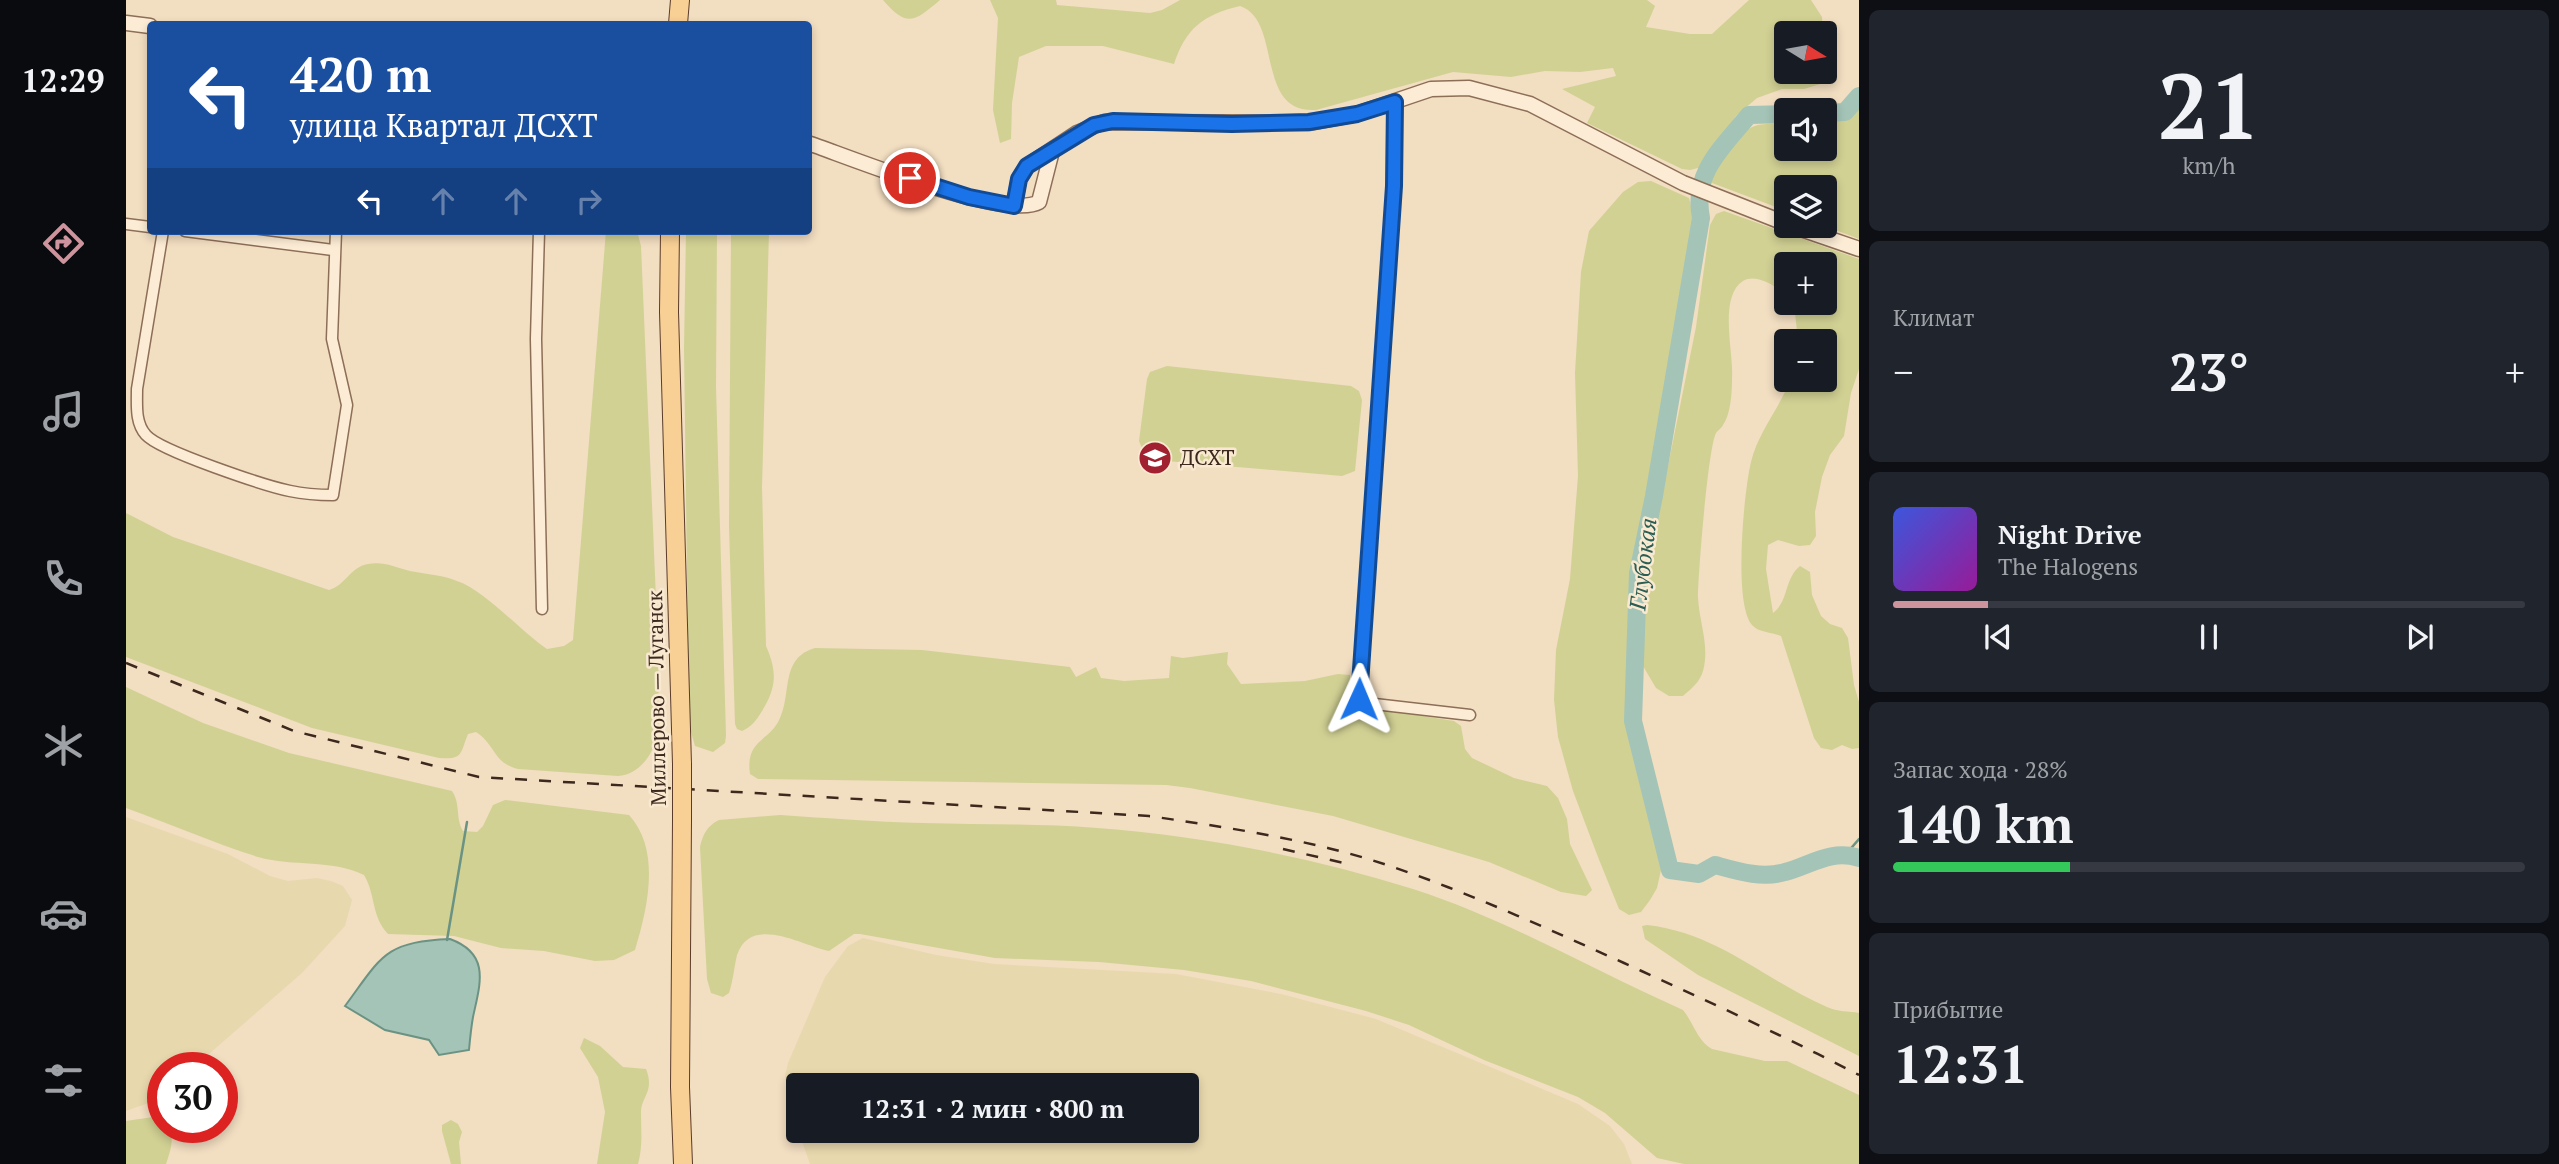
<!DOCTYPE html>
<html lang="ru">
<head>
<meta charset="utf-8">
<style>
	:root { --surface:#171b24; --page:#20242c; --text:#f1f3f6; --muted:#9ea1a6; --line:#363941; --accent:#cd949d }
	body { margin:0; font-family:"PT Serif",serif; background:var(--page); color:var(--text); height:100vh; display:flex; flex-direction:column; font-size:26px; white-space:nowrap }
	* { box-sizing:border-box; margin:0 }
	p { font-size:23px; color:var(--muted) }
	.icon { flex:none; width:38px; height:38px; fill:none; stroke:currentColor; stroke-width:2; stroke-linecap:round; stroke-linejoin:round }
	.map { position:relative; flex:1; overflow:hidden }
	.panel { display:flex; flex-direction:column; gap:10px; padding:10px; background:#0d0f14; width:700px }
	.panel>* { flex:none }
	.guide { position:absolute; left:21px; top:21px; width:665px; height:214px; border-radius:7px; box-shadow:0 4px 10px #0003; background:#1a4fa0; color:#fff; overflow:hidden }
	.needle { width:46px; rotate:101deg }
	.tools { position:absolute; left:1648px; top:21px; display:grid; gap:14px }
	.tools a { display:grid; place-items:center; width:63px; height:63px; border-radius:7px; background:var(--surface); box-shadow:0 4px 10px #0003; font-size:35px }
	.speed { position:absolute; left:21px; top:1052px; display:flex; gap:14px; font-size:35px; font-weight:700; text-align:center }
	.speed>* { display:grid; place-content:center; width:91px; height:91px; border-radius:50%; background:var(--surface); box-shadow:0 4px 10px #0003; line-height:1 }
	.speed .limit { border:10px solid #d22; background:#fff; color:#111 }
	.pin { position:absolute; display:grid; place-items:center; width:60px; height:60px; color:#fff; margin:-30px; border:4px solid #fff; border-radius:50%; box-shadow:0 2px 7px #0007 }
	.me { position:absolute; width:77px; margin:-38px; rotate:1deg; stroke-linejoin:round; filter:drop-shadow(0 0 5px #0008) }
	.turn { display:flex; align-items:center; gap:24px; height:147px; padding:0 28px; font-size:32px }
	.turn .icon { width:91px; height:91px; stroke-width:2.5 }
	.turn b { display:block; font-size:49px; line-height:60px }
	.lanes { display:flex; align-items:center; height:66px; padding:0 28px; background:#0003; justify-content:center; gap:35px; direction:ltr }
	.lanes .off { opacity:.35 }
	.big { font-size:52px; font-weight:700; line-height:1.1 }
	.panel .tile { flex:1; display:flex; flex-direction:column; justify-content:center; gap:10px; min-width:0; padding:0 24px; border-radius:10px; background:var(--page) }
	.panel .dial { align-items:center; gap:0 }
	.dial b { font-size:91px; line-height:1 }
	.song { display:flex; align-items:center; gap:21px }
	.cover { width:84px; height:84px; border-radius:10px; background:linear-gradient(135deg,hsl(230 70% 55%),hsl(300 70% 35%)) }
	.played { height:7px; border-radius:4px; background:linear-gradient(90deg,var(--accent) 15%,var(--line) 15%) }
	.keys { display:flex; justify-content:space-around; direction:ltr }
	.heat { display:flex; justify-content:space-between; align-items:center; font-size:38px; direction:ltr }
	.charge { height:10px; border-radius:5px; background:linear-gradient(90deg,#34c759 28%,var(--line) 0) }
	.trip { position:absolute; left:660px; top:1073px; width:413px; height:70px; border-radius:7px; background:var(--surface); box-shadow:0 4px 10px #0003; font-weight:700; line-height:70px; text-align:center }
	main { display:flex; flex:1; min-height:0 }
	.tabs { display:flex; flex-direction:column; width:126px; justify-content:space-around; align-items:center; background:#090b0e; color:var(--muted) }
	.tabs .icon { width:49px; height:49px }
	.tabs .current { color:var(--accent) }
	.tabs b { font-size:32px; color:var(--text) }
	.map>svg:first-child { display:block }
	.farmland { fill:#e8d8ae }
	.green { fill:#d1d194 }
	.water { fill:#a4c4b7; stroke:#6a9384; stroke-width:2 }
	.lines { fill:none; stroke-linecap:round; stroke-linejoin:round }
	.stream { stroke:#6a9384; stroke-width:2.5 }
	.river { stroke:#a4c4b7; stroke-width:18 }
	.minor-casing { stroke:#8d6e57; stroke-width:13 }
	.tertiary-casing { stroke:#8d6e57; stroke-width:17 }
	.primary-casing { stroke:#5b3c2b; stroke-width:20 }
	.minor { stroke:#fcecd5; stroke-width:10 }
	.tertiary { stroke:#fcecd5; stroke-width:14 }
	.primary { stroke:#f8cf95; stroke-width:18 }
	.rail { stroke:#3c281c; stroke-width:2.5; stroke-dasharray:12 12; stroke-linecap:butt }
	.primary-bridge-casing { stroke:#5b3c2b; stroke-width:20; stroke-linecap:butt }
	.primary-bridge { stroke:#f8cf95; stroke-width:18 }
	.route-casing { stroke:#114b97; stroke-width:18 }
	.route { stroke:#1a73e8; stroke-width:12 }
	.labels { text-anchor:middle; stroke-width:5; stroke-linejoin:round; paint-order:stroke }
	.poi-label { font-size:21px; fill:#3c281c; stroke:#f9e9d1; text-anchor:start }
	.street-label { font-size:21px; fill:#3c281c; stroke:#f9e9d1 }
	.water-label { font-size:23px; font-style:italic; fill:#2a5d54; stroke:#f9e9d1 }
</style>
</head>
<body>
<main>
<nav class="tabs">
<b>12:29</b>
<svg class="icon current" aria-label="directions" viewBox="0 0 24 24"><path d="M12 3l9 9-9 9-9-9zM9 14v-3h6M13 9l2 2-2 2"/></svg>
<svg class="icon" aria-label="music" viewBox="0 0 24 24"><path d="M9 18V5l10-2v13"/><circle cx="6" cy="18" r="3"/><circle cx="16" cy="16" r="3"/></svg>
<svg class="icon" aria-label="phone" viewBox="0 0 24 24"><path d="M5 4h4l2 5-3 2q2 4 5 5l2-3 5 2v4C11 20 4 13 5 4z"/></svg>
<svg class="icon" aria-label="climate" viewBox="0 0 24 24"><path d="M12 3v18M4 7l16 10M4 17L20 7"/></svg>
<svg class="icon" aria-label="car" viewBox="0 0 24 24"><path d="M5 17H2v-5l4-1 3-4h7l3 4 3 1v5h-3M9 17h6M6 11h13"/><circle cx="7" cy="17" r="2"/><circle cx="17" cy="17" r="2"/></svg>
<svg class="icon" aria-label="filters" viewBox="0 0 24 24"><path d="M4 7h16M4 17h16"/><circle cx="9" cy="7" r="2"/><circle cx="15" cy="17" r="2"/></svg>
</nav>
<div class="map">
<svg width="1733" height="1164" viewBox="0 0 1733 1164">
	<rect width="100%" height="100%" fill="#f2dec1"/>
	<!-- farmland -->
	<g class="farmland">
		<polygon points="0,817 102,854 144,876 162,881 191,878 205,881 217,886 226,900 219,926 176,973 68,1067 37,1068 36,1098 0,1111"/>
		<polygon points="737,938 810,955 868,964 1050,974 1155,994 1250,1019 1452,1104 1484,1126 1498,1144 1506,1164 684,1164 672,1130 1060,1130 1060,1085 672,1085 672,1130 662,1097 659,1076 662,1063 699,977 722,946"/>
	</g>
	<!-- green -->
	<g class="green">
		<path d="M757 0H814C788 22 781 28 757 0Z"/>
		<path d="M864 0H930L931 5 1024 13 1036 10 1054 0H1521L1529 6 1520 27 1564 34H1586L1623 0H1685L1696 17 1697 33H1661V72H1699V43L1710 61 1701 82 1678 89H1656L1631 98 1610 116 1576 167 1564 170 1556 169 1461 123 1469 107 1436 89 1490 76 1487 68 1454 72 1419 71 1385 77 1327 72 1190 110C1128 114 1157 20 1114 6 1077 15 1060 28 1048 64L977 46H920L893 57 886 103 885 139 874 143 867 110 872 18Z"/>
		<path d="M1733 104V239L1699 226V187H1661V211L1586 183 1584 179C1591 159 1611 130 1632 125 1641 123 1652 124 1661 123V149H1699V118L1722 114Z"/>
		<polygon points="1525,181 1563,198 1566,210 1567,232 1528,463 1508,563 1500,692 1500,726 1537,861 1531,888 1524,900 1515,912 1503,915 1493,909 1472,857 1447,791 1432,737 1428,700 1430,650 1444,579 1452,476 1449,373 1455,272 1463,231 1497,192 1512,182"/>
		<path d="M1598 211 1733 259V369L1725 393 1718 436 1704 455 1696 477 1689 512 1690 536 1684 545 1673 546 1652 540 1642 545 1640 569 1647 613C1663 601 1658 579 1674 566L1684 572 1686 595 1695 616 1704 624 1716 628 1722 638 1728 685 1733 702V748L1726 749 1716 745 1706 750 1695 748 1688 738 1655 636C1646 632 1633 633 1626 625 1607 603 1618 491 1625 462 1632 432 1654 408 1664 380H1699V341H1672L1668 303H1699V264H1661V294C1649 287 1631 273 1617 281 1592 297 1608 353 1606 378 1606 391 1605 414 1597 425 1596 428 1592 430 1590 433 1582 448 1572 575 1572 597 1573 622 1584 646 1577 671 1574 682 1565 689 1557 696H1543L1530 688 1517 666 1518 593 1520 575 1570 327 1584 225 1590 214Z"/>
		<path d="M480 231H511L515 246 532 646 533 725C532 747 516 775 492 776L392 769C367 763 370 745 350 732L342 734C334 754 337 760 313 758L186 728 0 657V513L47 537 203 590C219 586 224 567 242 564 257 561 269 567 284 571 299 574 317 575 331 581 360 591 394 631 421 649L438 646 447 640Z"/>
		<polygon points="560,231 591,231 590,387 600,736 599,743 587,752 569,746 563,725 558,349"/>
		<path d="M605 231H643L636 487 640 646C651 671 651 687 636 711 631 719 626 727 616 731L611 729 609 724 603 526Z"/>
		<polygon points="1041,366 1225,386 1233,391 1236,400 1229,471 1216,476 1029,460 1020,457 1013,441 1021,379 1024,372"/>
		<path d="M689 648 796 650 944 667 950 677 970 667 975 678 998 681 1043 678 1045 656 1057 658 1102 652 1101 664 1115 684 1179 681 1212 674 1224 675 1226 702 1235 706 1328 721 1335 726 1339 749 1346 758 1388 778 1421 786 1432 798 1441 819 1444 844 1466 890 1460 896 1435 892 1363 862 1207 816 1064 788 1040 785 632 779 624 774C619 739 644 742 654 718 666 693 654 658 689 648Z"/>
		<path d="M0 687 77 723 163 753 326 791C335 804 329 818 337 831L351 832 357 826 367 805 379 800 503 815C535 850 522 907 509 950L488 960 469 961 418 951 375 948 328 936 262 934C245 916 250 895 238 875 205 859 168 867 132 857 88 843 44 824 0 808Z"/>
		<path d="M654 815C701 818 749 822 796 823 854 825 913 823 971 828 1078 836 1184 857 1287 889 1380 919 1467 970 1557 1010 1567 1022 1572 1042 1586 1049L1639 1061H1661L1733 1095V1164H1558L1531 1158 1479 1113 1452 1097 1358 1060 1283 1025 1240 1011 1125 981 1058 970 973 962 869 958 734 934H728L703 951C675 945 625 914 611 955 608 968 607 981 603 993L597 997 585 993 581 979 574 847C577 834 581 826 593 820Z"/>
		<path d="M1521 925C1593 933 1638 980 1701 1007 1711 1012 1723 1011 1733 1013V1056L1572 975 1519 939 1516 926Z"/>
		<path d="M458 1038 474 1046 497 1067 520 1069C529 1092 515 1096 515 1113 515 1131 517 1146 512 1164H471L479 1112 472 1077 454 1048Z"/>
		<path d="M27 1117 37 1121V1127H43C49 1139 44 1152 40 1164H0V1121Z"/>
		<polygon points="325,1120 332,1124 336,1132 333,1142 335,1164 325,1164 316,1131 316,1125"/>
	</g>
	<!-- water -->
	<path class="water" d="M324 939C365 954 354 984 347 1017 345 1028 344 1039 343 1050L313 1055 303 1040 259 1030 219 1006C256 956 258 942 324 939Z"/>
	<g class="lines">
		<!-- stream -->
		<g class="stream">
			<polyline points="1720,854 1733,839"/>
			<polyline points="321,940 341,822"/>
		</g>
		<!-- river -->
		<g class="river">
			<polyline points="1699,113 1719,112 1733,96"/>
			<path d="M1661 114 1623 115C1596 148 1566 173 1575 218L1528 496 1512 573 1507 721 1544 870 1573 874 1589 865C1611 871 1636 879 1659 872 1685 865 1705 849 1733 858"/>
		</g>
		<defs>
			<g id="minor">
				<path d="M1269 102C1266 298 1247 495 1232 691L1233 699 1240 703 1344 715"/>
				<polyline points="0,224 24,227"/>
				<path d="M37 231 11 389C11 405 9 423 20 435 34 451 140 486 164 491 178 494 192 495 207 495L221 405 206 339 210 231"/>
				<polyline points="59,231 207,250"/>
				<polyline points="413,231 410,339 416,609"/>
			</g>
			<g id="tertiary">
				<polyline points="0,23 24,26"/>
				<path d="M682 143C723 157 880 221 913 202L926 151"/>
				<polyline points="888,206 893,179 901,166 951,133 978,122 1183,123 1231,114 1305,89 1343,88 1404,104 1557,183 1661,224"/>
				<polyline points="1666,226 1733,249"/>
			</g>
			<g id="primary">
				<polyline points="552,24 554,0"/>
				<polyline points="544,231 543,312 556,764"/>
				<polyline points="556,821 554,1087 557,1164"/>
			</g>
		</defs>
		<!-- minor casing -->
		<use href="#minor" class="minor-casing"/>
		<!-- tertiary casing -->
		<use href="#tertiary" class="tertiary-casing"/>
		<!-- primary casing -->
		<use href="#primary" class="primary-casing"/>
		<!-- minor -->
		<use href="#minor" class="minor"/>
		<!-- tertiary -->
		<use href="#tertiary" class="tertiary"/>
		<!-- primary -->
		<use href="#primary" class="primary"/>
		<!-- rail -->
		<g class="rail">
			<path d="M0 663 168 731 353 777 1023 816C1105 828 1188 840 1267 867 1346 894 1422 929 1498 963 1577 999 1656 1035 1733 1075"/>
			<polyline points="1157,849 1218,863"/>
		</g>
		<defs>
			<polyline id="primary-bridge" points="556,764 556,821"/>
		</defs>
		<!-- primary-bridge casing -->
		<use href="#primary-bridge" class="primary-bridge-casing"/>
		<!-- primary-bridge -->
		<use href="#primary-bridge" class="primary-bridge"/>
	</g>
	<g class="lines">
		<defs>
			<polyline id="route" points="784,178 843,197 888,206 893,179 901,166 968,125 987,121 1106,124 1183,122 1231,114 1269,102 1268,186 1233,699"/>
		</defs>
		<!-- route casing -->
		<use href="#route" class="route-casing"/>
		<!-- route -->
		<use href="#route" class="route"/>
	</g>
	<!-- icons -->
	<defs>
		<symbol id="university-disc" viewBox="-11 -11 22 22"><circle r="9.5" fill="#a22130" stroke="#f9e9d1"/><path d="M0-5L7-2L0 1L-7-2ZM-4 1L0 2.5L4 1V4Q0 6-4 4Z" fill="#fff"/></symbol>
	</defs>
	<g fill-rule="evenodd">
		<use href="#university-disc" x="1010" y="439" width="38" height="38"/>
	</g>
	<g class="labels">
		<!-- poi labels -->
		<g class="poi-label">
			<text x="1054" y="465">ДСХТ</text>
		</g>
		<!-- street labels -->
		<g class="street-label">
			<text transform="translate(531 698) rotate(-91)" y="7">Миллерово — Луганск</text>
		</g>
		<!-- water labels -->
		<g class="water-label">
			<text transform="translate(1517 564) rotate(-83)" y="8">Глубокая</text>
		</g>
	</g>
</svg>
<div class="tools">
<a><svg class="needle" viewBox="-14 -14 28 28"><path d="M0-13l5 13h-10z" fill="#e53935"/><path d="M0 13l5-13h-10z" fill="#9ea1a6"/></svg></a>
<a><svg class="icon" aria-label="sound" viewBox="0 0 24 24"><path d="M4 9h4l5-4v14l-5-4H4zM17 9q2 3 0 6"/></svg></a>
<a><svg class="icon" aria-label="layers" viewBox="0 0 24 24"><path d="M12 4l9 5-9 5-9-5zM3 14l9 5 9-5"/></svg></a>
<a>+</a>
<a>−</a>
</div>
<div class="speed"><div class="limit">30</div></div>
<div class="pin" style="left:784px;top:178px;background:#d93025"><svg class="icon" aria-label="arrive" viewBox="0 0 24 24"><path d="M6 21V4h12l-3 4 3 4H6"/></svg></div>
<svg class="me" style="left:1233px;top:699px" viewBox="-20 -20 40 40"><path d="M0-17L14 15 0 8-14 15z" fill="#1a73e8" stroke="#fff" stroke-width="4"/></svg>
<div class="trip">12:31 · 2 мин · 800 m</div>
<div class="guide">
<div class="turn"><svg class="icon" aria-label="left" viewBox="0 0 24 24"><path d="M17 20v-9H6M10 6l-5 5 5 5"/></svg><div><b>420 m</b>улица Квартал ДСХТ</div></div>
<div class="lanes"><svg class="icon" aria-label="left" viewBox="0 0 24 24"><path d="M17 20v-9H6M10 6l-5 5 5 5"/></svg><svg class="icon off" aria-label="ahead" viewBox="0 0 24 24"><path d="M12 20V5M6 11l6-6 6 6"/></svg><svg class="icon off" aria-label="ahead" viewBox="0 0 24 24"><path d="M12 20V5M6 11l6-6 6 6"/></svg><svg class="icon off" aria-label="right" viewBox="0 0 24 24"><path d="M7 20v-9h11M14 6l5 5-5 5"/></svg></div>
</div>
</div>
<section class="panel">
<div class="tile dial"><b>21</b><p>km/h</p></div>
<div class="tile"><p>Климат</p>
<div class="heat"><a>−</a><b class="big">23°</b><a>+</a></div>
</div>
<div class="tile">
<div class="song"><i class="cover"></i><div><b>Night Drive</b><p>The Halogens</p></div></div>
<div class="played"></div>
<div class="keys"><svg class="icon" aria-label="previous" viewBox="0 0 24 24"><path d="M18 5L8 12l10 7zM5 5v14"/></svg><svg class="icon" aria-label="pause" viewBox="0 0 24 24"><path d="M8 5v14M16 5v14"/></svg><svg class="icon" aria-label="next" viewBox="0 0 24 24"><path d="M6 5l10 7-10 7zM19 5v14"/></svg></div>
</div>
<div class="tile"><p>Запас хода · 28%</p><b class="big">140 km</b><div class="charge"></div></div>
<div class="tile"><p>Прибытие</p><b class="big">12:31</b></div>
</section>
</main>
</body>
</html>
